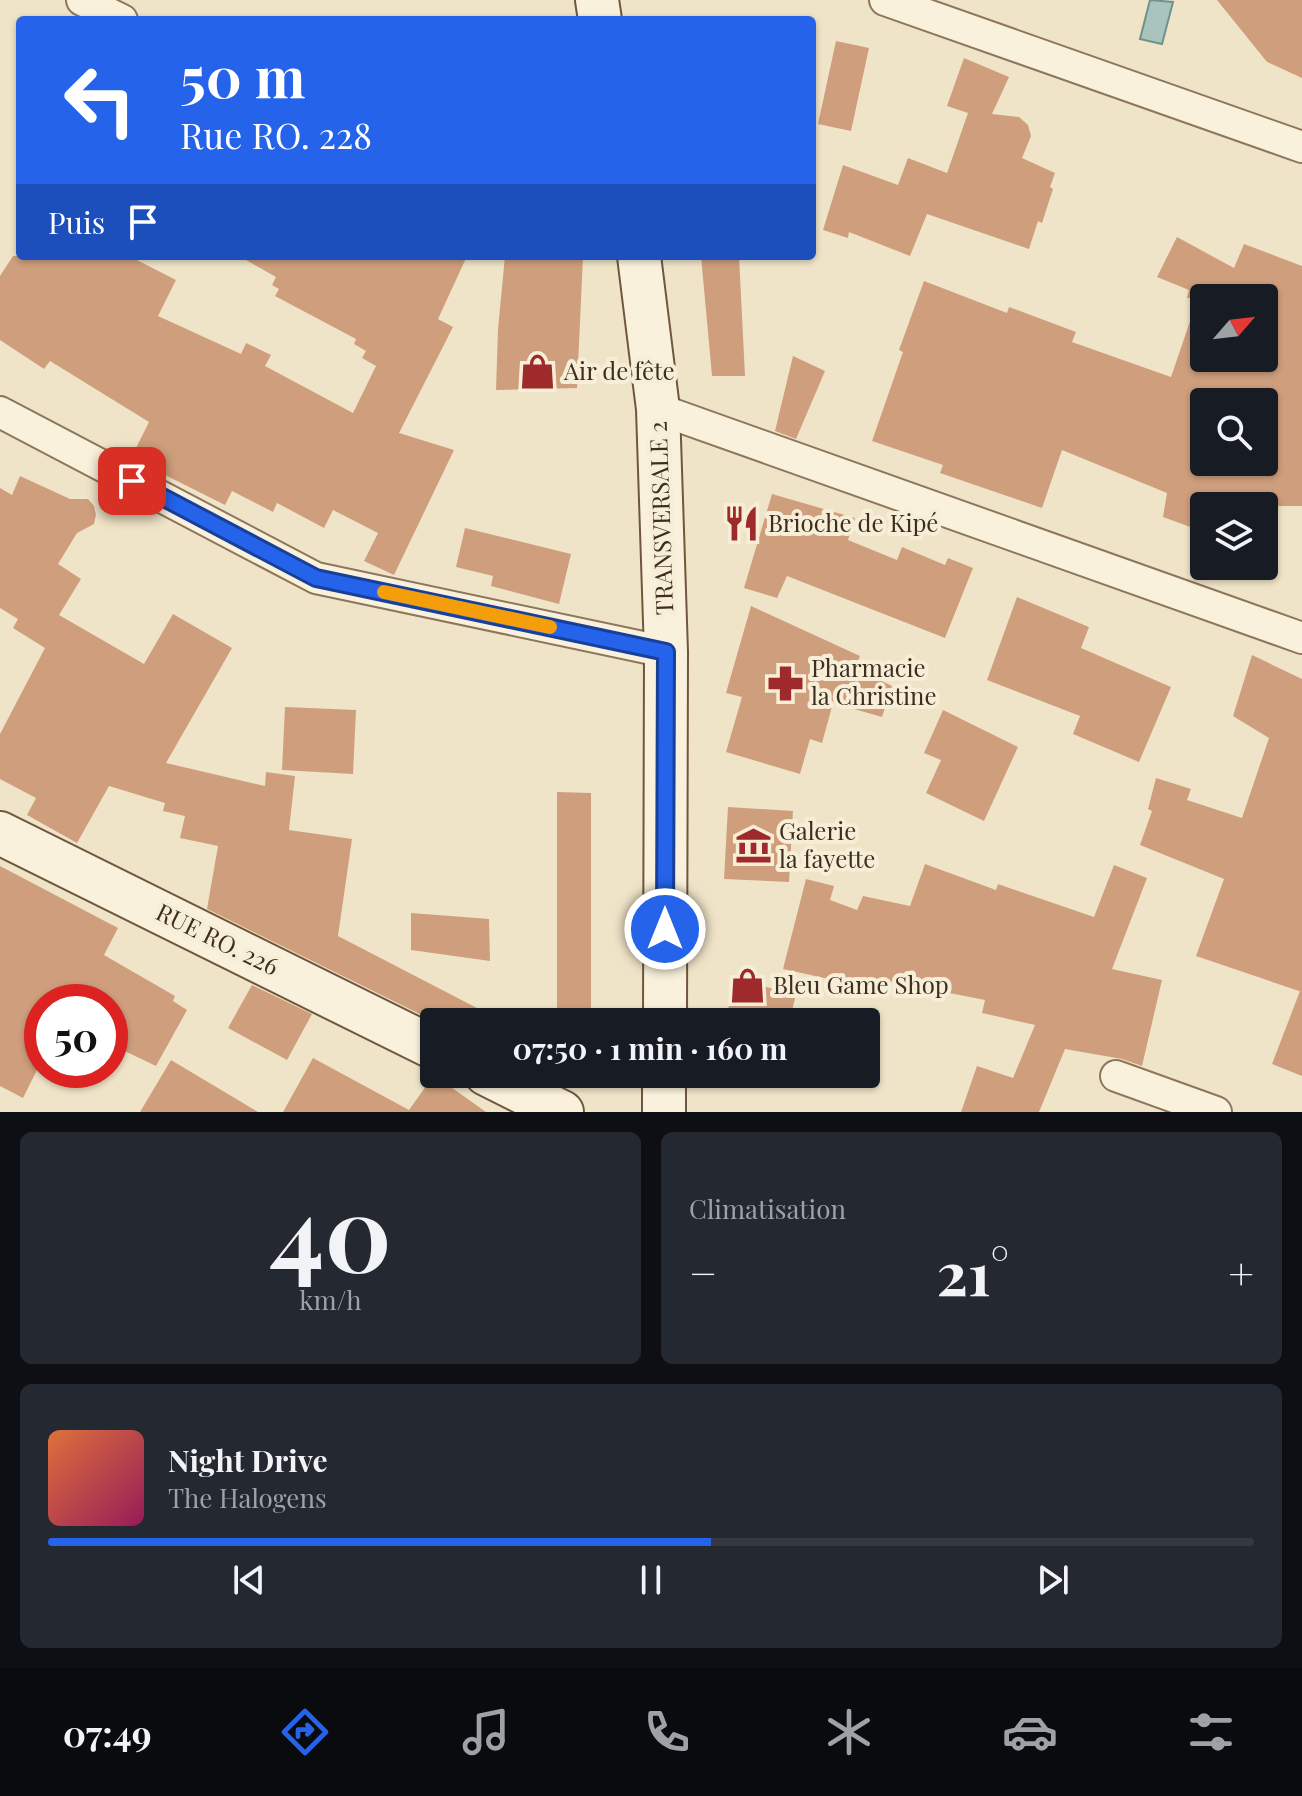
<!DOCTYPE html>
<html lang="fr">
<head>
<meta charset="utf-8">
<style>
	:root { --surface:#171b24; --page:#242831; --text:#f1f3f6; --muted:#9ea1a6; --line:#363941; --accent:#2563eb }
	body { margin:0; font-family:"Playfair Display",serif; background:var(--page); color:var(--text); height:100vh; display:flex; flex-direction:column; font-size:30px; white-space:nowrap }
	* { box-sizing:border-box; margin:0 }
	p { font-size:26px; color:var(--muted) }
	.icon { flex:none; width:44px; height:44px; fill:none; stroke:currentColor; stroke-width:2; stroke-linecap:round; stroke-linejoin:round }
	.map { position:relative; height:1112px; overflow:hidden }
	.details { display:flex; flex-direction:column; gap:20px; padding:20px; background:#0d0f14; flex:1 }
	.details>* { flex:none }
	.top-card { position:absolute; left:16px; top:16px; width:800px; height:244px; border-radius:8px; box-shadow:0 2px 6px #0004; background:#2563eb; color:#fff; overflow:hidden }
	.needle { width:52px; rotate:62deg }
	.buttons { position:absolute; left:1190px; top:284px; display:grid; gap:16px }
	.buttons a { display:grid; place-items:center; width:88px; height:88px; border-radius:8px; background:var(--surface); box-shadow:0 2px 6px #0004; font-size:40px }
	.speed { position:absolute; left:24px; top:984px; display:flex; gap:16px; font-size:40px; font-weight:700; text-align:center }
	.speed>* { display:grid; place-content:center; width:104px; height:104px; border-radius:50%; background:var(--surface); box-shadow:0 2px 6px #0004; line-height:1 }
	.speed .limit { border:12px solid #d22; background:#fff; color:#111 }
	.pin { position:absolute; display:grid; place-items:center; width:68px; height:68px; color:#fff; margin:-34px; border-radius:16px; box-shadow:0 4px 12px #0006 }
	.me { position:absolute; width:88px; margin:-44px; rotate:0deg; stroke-linejoin:round; filter:drop-shadow(0 0 6px #0008) }
	.turn { display:flex; align-items:center; gap:28px; height:168px; padding:0 32px; font-size:36px }
	.turn .icon { width:104px; height:104px; stroke-width:2.5 }
	.turn b { display:block; font-size:56px; line-height:68px }
	.then { display:flex; align-items:center; height:76px; padding:0 32px; background:#0003; gap:16px; font-size:30px }
	.big { font-size:60px; font-weight:700; line-height:1.1 }
	.details .card { flex:1; display:flex; flex-direction:column; justify-content:center; gap:12px; min-width:0; padding:0 28px; border-radius:12px; background:var(--page) }
	.details .dial { align-items:center; gap:0 }
	.dial b { font-size:104px; line-height:1 }
	.song { display:flex; align-items:center; gap:24px }
	.cover { width:96px; height:96px; border-radius:12px; background:linear-gradient(135deg,hsl(20 70% 55%),hsl(330 70% 35%)) }
	.played { height:8px; border-radius:4px; background:linear-gradient(90deg,var(--accent) 55%,var(--line) 55%) }
	.keys { display:flex; justify-content:space-around; direction:ltr }
	.heat { display:flex; justify-content:space-between; align-items:center; font-size:44px; direction:ltr }
	.details .tiles { flex:1; display:grid; gap:20px; grid-template-columns:1fr 1fr }
	.card:last-child { grid-column:span 2 }
	.trip { position:absolute; left:420px; top:1008px; width:460px; height:80px; border-radius:8px; background:var(--surface); box-shadow:0 2px 6px #0004; font-weight:700; line-height:80px; text-align:center }
	.dock { display:flex; height:128px; justify-content:space-around; align-items:center; background:#090b0e; color:var(--muted) }
	.dock .icon { width:56px; height:56px }
	.dock .on { color:var(--accent) }
	.dock b { font-size:36px; color:var(--text) }
	.map>svg:first-child { display:block }
	.water { fill:#a9c4bc; stroke:#6f938a; stroke-width:2 }
	.building { fill:#cf9f7d; fill-rule:evenodd }
	.lines { fill:none; stroke-linecap:round; stroke-linejoin:round }
	.street-casing { stroke:#8d765c; stroke-width:34 }
	.secondary-casing { stroke:#6f573f; stroke-width:46 }
	.street { stroke:#faf1dc; stroke-width:30 }
	.secondary { stroke:#faf1dc; stroke-width:42 }
	.route-casing { stroke:#184099; stroke-width:20 }
	.route { stroke:#2563eb; stroke-width:14 }
	.slow { stroke:#f59e0b; stroke-width:14 }
	.labels { text-anchor:middle; stroke-width:8; stroke-linejoin:round; paint-order:stroke }
	.poi-label { font-size:24px; fill:#3d2e20; stroke:#f7eed8; text-anchor:start }
	.street-label { font-size:24px; fill:#3d2e20; stroke:#f7eed8 }
</style>
</head>
<body>
<div class="map">
<svg width="1302" height="1112" viewBox="0 0 1302 1112">
	<rect width="100%" height="100%" fill="#f0e4c8"/>
	<!-- water -->
	<polygon class="water" points="1150,0 1173,2 1162,44 1140,39"/>
	<!-- building -->
	<g class="building">
		<polygon points="1217,0 1302,0 1302,78 1267,62"/>
		<polygon points="836,41 869,48 851,131 818,124"/>
		<polygon points="964,58 1009,77 992,114 1019,117 1028,125 1031,136 1022,158 1055,173 1050,187 1053,189 1042,223 1038,221 1029,249 927,214 910,256 849,232 848,238 823,230 843,165 898,185 908,158 947,173 968,113 947,106"/>
		<path d="M1177 237 1234 268 1244 244 1302 266V506H1204V532L1163 517 1167 493 1062 450 1042 508 940 473 943 465 872 441 903 352 899 350 924 281 1007 313 1009 307 1076 332 1072 342 1171 377 1198 298H1187L1189 290 1157 277ZM1204 298H1264V358H1204ZM1204 402H1264V462H1204Z"/>
		<polygon points="13,256 129,256 176,280 158,316 241,354 246,343 271,355 265,366 353,413 376,366 362,358 366,351 354,344 356,339 275,296 279,289 272,285 276,277 239,256 467,256 438,319 453,327 399,433 454,450 394,575 364,561 378,533 333,510 324,528 277,503 273,512 232,491 225,505 131,458 149,422 50,361 44,369 0,340 0,276"/>
		<polygon points="505,256 583,256 577,388 496,390 498,329"/>
		<polygon points="701,256 739,256 745,376 712,376"/>
		<polygon points="793,356 825,371 796,439 775,431"/>
		<polygon points="20,476 70,499 88,499 94,506 96,515 94,524 77,533 58,564 81,579 59,615 144,664 173,614 232,648 166,763 265,786 266,772 295,776 289,830 352,839 338,936 504,1022 436,1022 207,909 218,846 180,838 185,816 163,811 165,803 109,786 77,843 27,815 36,798 0,779 0,734 45,648 13,628 18,619 0,608 0,488 12,495"/>
		<polygon points="772,494 855,518 848,540 897,560 902,547 945,565 948,558 973,568 945,638 787,576 777,598 744,588"/>
		<polygon points="465,528 571,554 559,604 491,586 493,576 456,567"/>
		<polygon points="1017,597 1089,627 1081,648 1171,687 1139,762 1073,734 1080,716 987,680"/>
		<polygon points="751,606 860,656 855,668 892,686 882,717 833,703 822,743 810,739 800,774 726,752 742,697 726,693"/>
		<polygon points="1252,655 1302,679 1302,992 1196,956 1224,879 1140,845 1152,811 1148,809 1156,778 1191,789 1187,800 1242,818 1269,738 1233,716"/>
		<polygon points="285,707 356,710 353,774 282,770"/>
		<polygon points="943,710 1018,747 984,821 926,793 941,760 924,753"/>
		<polygon points="557,792 591,793 591,1022 557,1022"/>
		<polygon points="728,807 793,811 789,882 724,879"/>
		<polygon points="925,864 996,890 998,884 1094,917 1114,865 1147,878 1112,969 1162,980 1142,1066 1122,1059 1065,1049 1039,1112 961,1112 977,1066 1013,1078 1035,1025 982,1013 985,1000 868,977 866,987 783,969 806,879 834,886 830,900 857,910 863,896 910,906"/>
		<polygon points="0,866 118,928 104,955 175,996 173,1001 187,1010 156,1066 110,1044 110,1002 42,1002 42,1060 23,1098 0,1086"/>
		<polygon points="411,913 489,919 490,961 411,950"/>
		<polygon points="737,979 796,995 789,1022 724,1022"/>
		<polygon points="252,985 312,1014 287,1060 228,1028"/>
		<polygon points="1300,991 1302,992 1302,1076 1272,1064"/>
		<polygon points="313,1058 409,1110 434,1075 486,1112 283,1112"/>
		<polygon points="171,1060 258,1112 140,1112"/>
	</g>
	<g class="lines">
		<defs>
			<g id="street">
				<polyline points="82,0 122,20"/>
				<polyline points="885,0 1302,147"/>
				<polyline points="658,409 1302,638"/>
				<polyline points="0,412 316,578 666,652"/>
				<polyline points="1116,1076 1216,1112"/>
			</g>
			<g id="secondary">
				<polyline points="597,0 600,20"/>
				<polyline points="639,256 658,409 666,652 665,1022"/>
				<polyline points="0,833 434,1048"/>
				<polyline points="486,1074 562,1112"/>
				<polyline points="664,1112 664,1074"/>
			</g>
		</defs>
		<!-- street casing -->
		<use href="#street" class="street-casing"/>
		<!-- secondary casing -->
		<use href="#secondary" class="secondary-casing"/>
		<!-- street -->
		<use href="#street" class="street"/>
		<!-- secondary -->
		<use href="#secondary" class="secondary"/>
	</g>
	<g class="lines">
		<defs>
			<polyline id="route" points="132,481 316,578 666,652 665,929"/>
		</defs>
		<!-- route casing -->
		<use href="#route" class="route-casing"/>
		<!-- route -->
		<use href="#route" class="route"/>
		<!-- slow -->
		<polyline class="slow" points="384,592 550,627"/>
	</g>
	<!-- icons -->
	<defs>
		<symbol id="shop-bare" viewBox="-9 -9 18 18"><path d="M-5-2.5h2.3a2.7 3.5 0 0 1 5.4 0H5L5.5 6h-11ZM-1.5-2.5h3a1.5 2.3 0 0 0-3 0Z" fill="#9e2a2b" stroke="#f7eed8" stroke-width="2.5" paint-order="stroke"/></symbol>
		<symbol id="restaurant-bare" viewBox="-9 -9 18 18"><path d="M-5-6h1v4h1v-4h1v4h1v-4h1v5L-1.5 .5V6h-2V.5L-5-1ZM5-6V6H3V1.5H1.5Q1.5-4 5-6Z" fill="#9e2a2b" stroke="#f7eed8" stroke-width="2.5" paint-order="stroke"/></symbol>
		<symbol id="pharmacy-bare" viewBox="-9 -9 18 18"><path d="M-2-6h4v4h4v4h-4v4h-4v-4h-4v-4h4Z" fill="#9e2a2b" stroke="#f7eed8" stroke-width="2.5" paint-order="stroke"/></symbol>
		<symbol id="museum-bare" viewBox="-9 -9 18 18"><path d="M0-6L6-3V-2H-6V-3ZM-5-1h2V3h-2ZM-1-1h2V3h-2ZM3-1h2V3H3ZM-6 4H6V6H-6Z" fill="#9e2a2b" stroke="#f7eed8" stroke-width="2.5" paint-order="stroke"/></symbol>
	</defs>
	<g fill-rule="evenodd">
		<use href="#shop-bare" x="512" y="346" width="51" height="51"/>
		<use href="#restaurant-bare" x="716" y="498" width="51" height="51"/>
		<use href="#pharmacy-bare" x="760" y="658" width="51" height="51"/>
		<use href="#museum-bare" x="728" y="820" width="51" height="51"/>
		<use href="#shop-bare" x="722" y="960" width="51" height="51"/>
	</g>
	<g class="labels">
		<!-- poi labels -->
		<g class="poi-label">
			<text x="564" y="380">Air de fête</text>
			<text x="768" y="532">Brioche de Kipé</text>
			<text x="811" y="677">Pharmacie<tspan x="811" dy="28">la Christine</tspan></text>
			<text x="779" y="840">Galerie<tspan x="779" dy="28">la fayette</tspan></text>
			<text x="773" y="994">Bleu Game Shop</text>
		</g>
		<!-- street labels -->
		<g class="street-label">
			<text transform="translate(662 518) rotate(-92)" y="8">TRANSVERSALE 2</text>
			<text transform="translate(217 940) rotate(26)" y="8">RUE RO. 226</text>
		</g>
	</g>
</svg>
<div class="buttons">
<a><svg class="needle" viewBox="-14 -14 28 28"><path d="M0-13l5 13h-10z" fill="#e53935"/><path d="M0 13l5-13h-10z" fill="#9ea1a6"/></svg></a>
<a><svg class="icon" aria-label="search" viewBox="0 0 24 24"><circle cx="10" cy="10" r="6"/><path d="M15 15l6 6"/></svg></a>
<a><svg class="icon" aria-label="layers" viewBox="0 0 24 24"><path d="M12 4l9 5-9 5-9-5zM3 14l9 5 9-5"/></svg></a>
</div>
<div class="speed"><div class="limit">50</div></div>
<div class="pin" style="left:132px;top:481px;background:#d93025"><svg class="icon" aria-label="arrive" viewBox="0 0 24 24"><path d="M6 21V4h12l-3 4 3 4H6"/></svg></div>
<svg class="me" style="left:665px;top:929px" viewBox="-20 -20 40 40"><circle r="17" fill="#2563eb" stroke="#fff" stroke-width="3"/><path d="M0-11L8 9 0 5-8 9z" fill="#fff"/></svg>
<div class="trip">07:50 · 1 min · 160 m</div>
<div class="top-card">
<div class="turn"><svg class="icon" aria-label="left" viewBox="0 0 24 24"><path d="M17 20v-9H6M10 6l-5 5 5 5"/></svg><div><b>50 m</b>Rue RO. 228</div></div>
<div class="then">Puis<svg class="icon" aria-label="arrive" viewBox="0 0 24 24"><path d="M6 21V4h12l-3 4 3 4H6"/></svg></div>
</div>
</div>
<section class="details">
<div class="tiles">
<div class="card dial"><b>40</b><p>km/h</p></div>
<div class="card"><p>Climatisation</p>
<div class="heat"><a>−</a><b class="big">21°</b><a>+</a></div>
</div>
<div class="card">
<div class="song"><i class="cover"></i><div><b>Night Drive</b><p>The Halogens</p></div></div>
<div class="played"></div>
<div class="keys"><svg class="icon" aria-label="previous" viewBox="0 0 24 24"><path d="M18 5L8 12l10 7zM5 5v14"/></svg><svg class="icon" aria-label="pause" viewBox="0 0 24 24"><path d="M8 5v14M16 5v14"/></svg><svg class="icon" aria-label="next" viewBox="0 0 24 24"><path d="M6 5l10 7-10 7zM19 5v14"/></svg></div>
</div>
</div>
</section>
<nav class="dock">
<b>07:49</b>
<svg class="icon on" aria-label="directions" viewBox="0 0 24 24"><path d="M12 3l9 9-9 9-9-9zM9 14v-3h6M13 9l2 2-2 2"/></svg>
<svg class="icon" aria-label="music" viewBox="0 0 24 24"><path d="M9 18V5l10-2v13"/><circle cx="6" cy="18" r="3"/><circle cx="16" cy="16" r="3"/></svg>
<svg class="icon" aria-label="phone" viewBox="0 0 24 24"><path d="M5 4h4l2 5-3 2q2 4 5 5l2-3 5 2v4C11 20 4 13 5 4z"/></svg>
<svg class="icon" aria-label="climate" viewBox="0 0 24 24"><path d="M12 3v18M4 7l16 10M4 17L20 7"/></svg>
<svg class="icon" aria-label="car" viewBox="0 0 24 24"><path d="M5 17H2v-5l4-1 3-4h7l3 4 3 1v5h-3M9 17h6M6 11h13"/><circle cx="7" cy="17" r="2"/><circle cx="17" cy="17" r="2"/></svg>
<svg class="icon" aria-label="filters" viewBox="0 0 24 24"><path d="M4 7h16M4 17h16"/><circle cx="9" cy="7" r="2"/><circle cx="15" cy="17" r="2"/></svg>
</nav>
</body>
</html>
